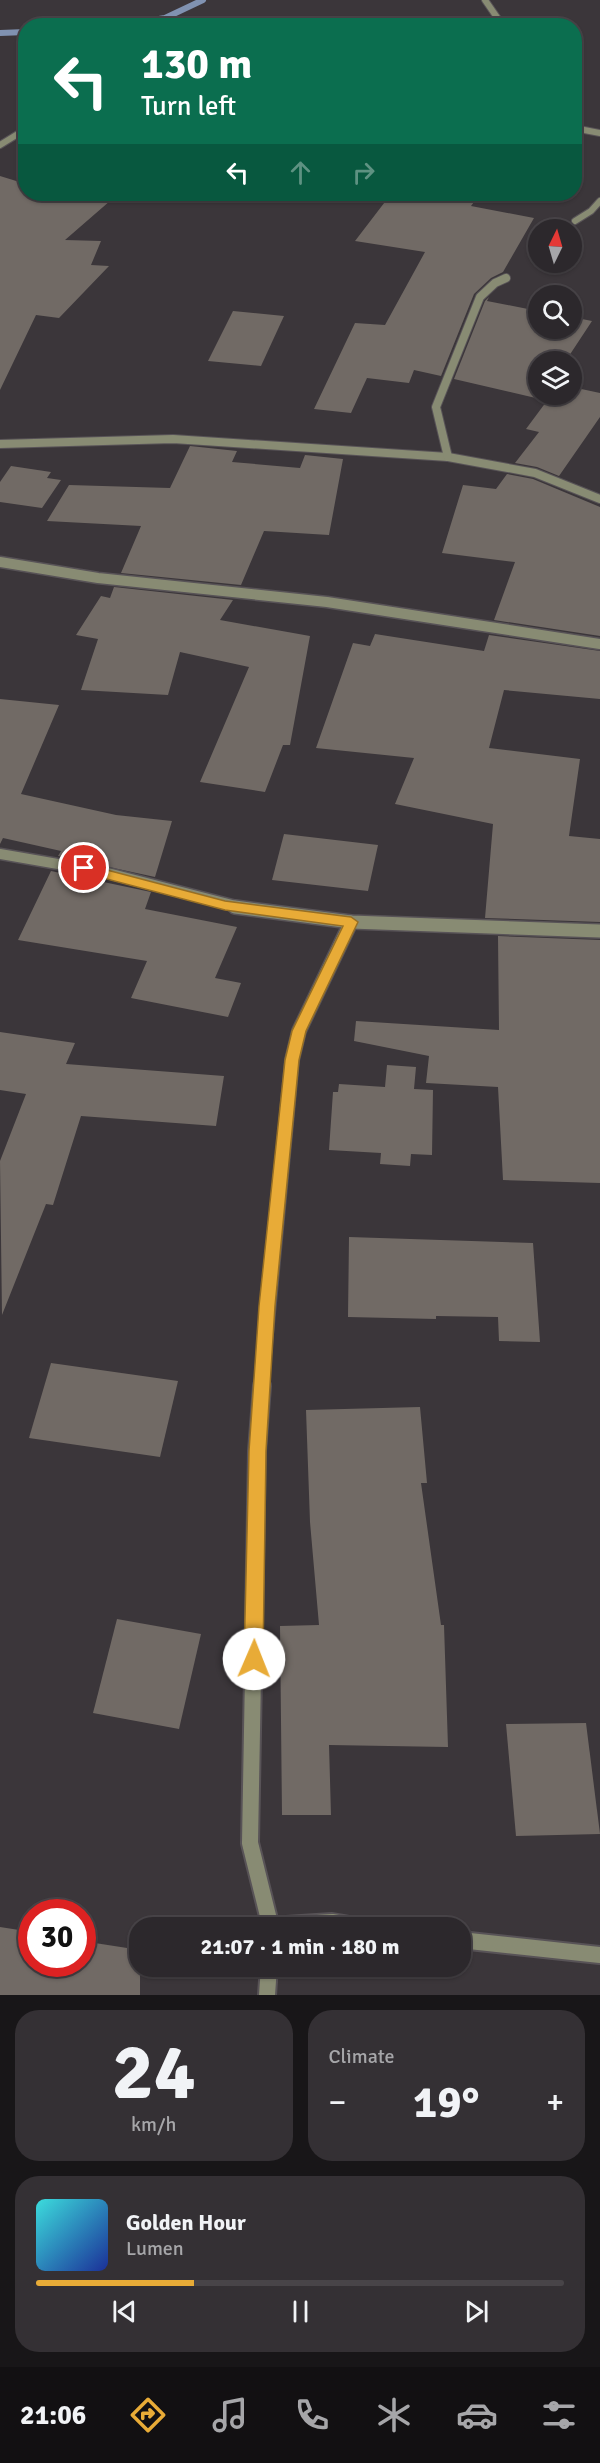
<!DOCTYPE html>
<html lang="en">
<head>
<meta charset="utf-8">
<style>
	:root { --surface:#2c282c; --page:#343034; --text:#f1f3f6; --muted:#a6a6a9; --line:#484448; --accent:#e8ab37 }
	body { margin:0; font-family:Signika,sans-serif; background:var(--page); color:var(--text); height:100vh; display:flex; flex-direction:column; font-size:22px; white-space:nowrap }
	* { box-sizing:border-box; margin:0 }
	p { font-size:20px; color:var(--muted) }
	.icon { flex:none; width:33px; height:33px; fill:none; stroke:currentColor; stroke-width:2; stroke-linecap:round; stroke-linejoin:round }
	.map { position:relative; height:1995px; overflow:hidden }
	.panel { display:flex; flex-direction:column; gap:15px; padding:15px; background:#181618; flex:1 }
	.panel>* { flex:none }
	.guide { position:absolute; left:18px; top:18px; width:564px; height:183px; border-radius:24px; box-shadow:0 2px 4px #0004,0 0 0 2px var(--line); background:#0b6e4f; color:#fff; overflow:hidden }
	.needle { width:39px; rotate:5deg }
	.tools { position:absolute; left:528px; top:219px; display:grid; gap:12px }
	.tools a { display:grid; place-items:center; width:54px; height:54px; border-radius:50%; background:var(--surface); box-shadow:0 2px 4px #0004,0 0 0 2px var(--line); font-size:30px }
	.speed { position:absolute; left:18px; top:1899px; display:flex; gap:12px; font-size:30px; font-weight:700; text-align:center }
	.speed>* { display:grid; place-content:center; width:78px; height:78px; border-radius:50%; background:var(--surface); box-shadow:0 2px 4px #0004,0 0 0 2px var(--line); line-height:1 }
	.speed .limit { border:9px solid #d22; background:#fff; color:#111 }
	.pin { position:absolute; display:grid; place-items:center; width:51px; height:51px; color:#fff; margin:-26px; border:3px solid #fff; border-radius:50%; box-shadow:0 2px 6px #0007 }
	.me { position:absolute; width:66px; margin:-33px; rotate:1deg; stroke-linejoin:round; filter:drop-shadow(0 0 4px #0008) }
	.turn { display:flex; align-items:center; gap:21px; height:126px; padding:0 24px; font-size:27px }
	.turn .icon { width:78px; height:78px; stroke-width:2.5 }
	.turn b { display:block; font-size:42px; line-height:51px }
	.lanes { display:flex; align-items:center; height:57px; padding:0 24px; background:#0003; justify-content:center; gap:30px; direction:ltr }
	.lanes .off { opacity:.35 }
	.big { font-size:45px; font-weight:700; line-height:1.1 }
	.panel .tile { flex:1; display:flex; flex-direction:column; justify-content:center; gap:9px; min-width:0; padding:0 21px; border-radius:24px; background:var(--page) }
	.panel .dial { align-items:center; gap:0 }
	.dial b { font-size:78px; line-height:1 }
	.song { display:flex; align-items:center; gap:18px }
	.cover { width:72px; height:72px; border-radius:9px; background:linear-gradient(135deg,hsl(180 70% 55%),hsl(230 70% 35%)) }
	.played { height:6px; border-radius:3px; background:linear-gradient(90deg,var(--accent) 30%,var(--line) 30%) }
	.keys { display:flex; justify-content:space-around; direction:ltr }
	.heat { display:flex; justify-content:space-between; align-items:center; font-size:33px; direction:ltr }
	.panel .tiles { flex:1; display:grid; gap:15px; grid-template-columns:1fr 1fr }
	.tile:last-child { grid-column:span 2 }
	.trip { position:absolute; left:129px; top:1917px; width:342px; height:60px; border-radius:24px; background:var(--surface); box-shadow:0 2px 4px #0004,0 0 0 2px var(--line); font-weight:700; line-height:60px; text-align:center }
	.dock { display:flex; height:96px; justify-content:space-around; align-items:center; background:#121012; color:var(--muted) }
	.dock .icon { width:42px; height:42px }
	.dock .active { color:var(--accent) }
	.dock b { font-size:27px; color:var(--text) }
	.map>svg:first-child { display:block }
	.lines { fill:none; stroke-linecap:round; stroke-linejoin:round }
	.stream { stroke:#8092b1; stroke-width:6 }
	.building { fill:#716a65 }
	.street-far4-casing { stroke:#585357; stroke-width:8 }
	.street-far3-casing { stroke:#585357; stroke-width:10 }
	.street-far2-casing { stroke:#585357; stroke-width:13 }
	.street-far1-casing { stroke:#585357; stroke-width:16 }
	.street-casing { stroke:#585357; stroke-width:20 }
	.street-far4 { stroke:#888b73; stroke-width:6 }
	.street-far3 { stroke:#888b73; stroke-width:8 }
	.street-far2 { stroke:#888b73; stroke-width:10 }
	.street-far1 { stroke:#888b73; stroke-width:13 }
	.street { stroke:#888b73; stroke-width:16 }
	.route { fill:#e8ab37; stroke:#976f24; stroke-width:1.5 }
</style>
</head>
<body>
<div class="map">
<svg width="600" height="1995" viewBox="0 0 600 1995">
	<rect width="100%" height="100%" fill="#3b363a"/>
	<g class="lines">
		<!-- stream -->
		<g class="stream">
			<polyline points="116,26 165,18 203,0"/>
			<polyline points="0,33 26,32"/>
		</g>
	</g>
	<!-- building -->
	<g class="building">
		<polygon points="0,176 26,184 26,194 118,194 65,240 101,241 91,265 109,266 59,318 36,315 0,390"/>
		<polygon points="391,194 480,194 471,206 534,218 503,272 491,278 474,294 441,376 414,370 409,383 367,378 351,413 314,409 355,323 385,325 425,252 355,241"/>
		<polygon points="489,297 487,301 538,311 538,328 572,328 572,317 592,321 565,362 538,362 538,394 542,394 540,399 454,379 485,301"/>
		<polygon points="233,311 284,316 261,366 208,361"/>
		<polygon points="572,387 600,393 600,417 559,476 537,467 515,463 539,432 526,429 552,394 572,394"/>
		<polygon points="190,446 237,451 232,462 300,468 305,455 343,459 329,535 264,531 241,585 121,573 141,526 47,521 69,485 170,488"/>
		<polygon points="11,466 51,472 47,478 61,480 42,508 0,502 0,482"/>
		<polygon points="507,474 533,479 600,507 600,636 494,620 515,562 442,553 463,485 496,489"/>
		<polygon points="114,587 233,600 220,620 310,636 290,745 283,745 265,792 200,782 249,667 180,652 168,695 81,690 98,639 76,635 101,596 110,598"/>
		<polygon points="375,634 484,651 489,635 600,651 600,699 504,690 489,748 580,759 569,836 600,839 600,922 485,918 493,824 395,804 414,758 316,748 353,643 370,646"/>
		<polygon points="0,699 59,705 21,794 116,815 172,821 155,877 58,856 61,851 3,838 0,844"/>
		<polygon points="284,834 378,845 368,891 272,880"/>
		<polygon points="51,871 151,892 145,909 237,927 215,978 241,983 228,1017 131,998 147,961 18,940"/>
		<polygon points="498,936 600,940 600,1183 503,1180 498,1087 426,1083 429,1056 354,1041 356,1021 499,1030"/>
		<polygon points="0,1032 75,1043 66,1064 224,1076 216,1126 81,1116 53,1205 46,1204 2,1315 0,1161 26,1094 0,1090"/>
		<polygon points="387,1065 416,1067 414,1089 433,1090 432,1155 411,1154 410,1166 380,1164 381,1153 329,1150 333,1092 338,1092 339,1084 385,1087"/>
		<polygon points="349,1237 533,1243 540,1342 499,1341 498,1317 436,1316 436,1319 348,1317"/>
		<polygon points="51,1363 178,1381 160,1457 29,1438"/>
		<polygon points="420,1407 427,1483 421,1483 441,1625 444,1625 448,1747 329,1745 331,1815 282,1815 280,1626 319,1625 310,1522 306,1410"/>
		<polygon points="117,1619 201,1634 179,1729 93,1713"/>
		<polygon points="586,1723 600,1834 516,1836 506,1724"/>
		<polygon points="0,1927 32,1932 32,1964 82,1964 82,1941 140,1950 140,1995 0,1995"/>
	</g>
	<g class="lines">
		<defs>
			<g id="street-far4">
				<polyline points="485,0 503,26"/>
				<polyline points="574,128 600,133"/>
				<polyline points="0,145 26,129"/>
				<polyline points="575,221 591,211 600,201"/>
			</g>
			<g id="street-far3">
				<polyline points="0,444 173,439 448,457 535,473 600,499"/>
				<polyline points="448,457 436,407 480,297 495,283 506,278"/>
			</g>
			<g id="street-far2">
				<polyline points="0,562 98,578 327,602 600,644"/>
				<polyline points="0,854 104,872 244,908"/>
			</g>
			<g id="street-far1">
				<polyline points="235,907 351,922 600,931"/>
				<polyline points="261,1387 292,1060 299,1031 351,922"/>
			</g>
			<g id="street">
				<polyline points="262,1386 257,1451 250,1843 271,1928"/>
				<polyline points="271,1926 332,1922 367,1928"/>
				<polyline points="460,1940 600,1955"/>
				<polyline points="267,1995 269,1966"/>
			</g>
		</defs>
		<!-- street-far4 casing -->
		<use href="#street-far4" class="street-far4-casing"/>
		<!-- street-far3 casing -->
		<use href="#street-far3" class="street-far3-casing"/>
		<!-- street-far2 casing -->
		<use href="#street-far2" class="street-far2-casing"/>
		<!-- street-far1 casing -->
		<use href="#street-far1" class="street-far1-casing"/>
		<!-- street casing -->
		<use href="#street" class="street-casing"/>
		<!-- street-far4 -->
		<use href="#street-far4" class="street-far4"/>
		<!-- street-far3 -->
		<use href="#street-far3" class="street-far3"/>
		<!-- street-far2 -->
		<use href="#street-far2" class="street-far2"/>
		<!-- street-far1 -->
		<use href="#street-far1" class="street-far1"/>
		<!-- street -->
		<use href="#street" class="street"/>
	</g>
	<!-- route -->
	<polygon class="route" points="84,864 225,901 351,917 358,922 306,1031 299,1060 275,1306 266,1451 263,1659 260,1666 254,1669 247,1666 244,1659 249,1451 259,1306 285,1060 292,1031 343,926 225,910 80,872 80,865"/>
</svg>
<div class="tools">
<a><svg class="needle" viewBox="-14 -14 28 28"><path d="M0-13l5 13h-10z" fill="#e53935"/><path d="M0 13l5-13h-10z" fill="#a6a6a9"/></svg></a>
<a><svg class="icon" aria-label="search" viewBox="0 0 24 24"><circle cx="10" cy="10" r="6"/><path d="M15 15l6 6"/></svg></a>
<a><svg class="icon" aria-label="layers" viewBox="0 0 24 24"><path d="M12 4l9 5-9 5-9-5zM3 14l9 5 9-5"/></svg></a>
</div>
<div class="speed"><div class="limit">30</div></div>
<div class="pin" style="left:84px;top:868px;background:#d93025"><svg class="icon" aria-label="arrive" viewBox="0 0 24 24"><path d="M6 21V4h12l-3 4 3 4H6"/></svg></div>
<svg class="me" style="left:254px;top:1659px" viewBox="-20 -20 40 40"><circle r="19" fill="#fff"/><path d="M0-13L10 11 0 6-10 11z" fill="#e8ab37"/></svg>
<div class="trip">21:07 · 1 min · 180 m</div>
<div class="guide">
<div class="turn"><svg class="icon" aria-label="left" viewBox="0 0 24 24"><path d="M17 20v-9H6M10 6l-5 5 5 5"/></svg><div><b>130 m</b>Turn left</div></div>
<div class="lanes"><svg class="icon" aria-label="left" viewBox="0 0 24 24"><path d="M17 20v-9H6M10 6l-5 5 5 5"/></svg><svg class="icon off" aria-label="ahead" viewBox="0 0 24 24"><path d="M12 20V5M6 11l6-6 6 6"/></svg><svg class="icon off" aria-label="right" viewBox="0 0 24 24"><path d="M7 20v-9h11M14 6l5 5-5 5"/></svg></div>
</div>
</div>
<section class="panel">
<div class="tiles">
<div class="tile dial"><b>24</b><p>km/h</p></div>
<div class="tile"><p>Climate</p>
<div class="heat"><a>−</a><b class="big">19°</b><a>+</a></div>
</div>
<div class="tile">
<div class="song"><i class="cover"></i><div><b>Golden Hour</b><p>Lumen</p></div></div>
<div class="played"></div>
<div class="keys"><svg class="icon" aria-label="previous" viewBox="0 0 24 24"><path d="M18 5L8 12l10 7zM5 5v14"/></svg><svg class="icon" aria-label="pause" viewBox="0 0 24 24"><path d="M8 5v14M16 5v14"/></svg><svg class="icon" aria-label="next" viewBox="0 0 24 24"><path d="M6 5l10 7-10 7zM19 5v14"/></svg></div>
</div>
</div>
</section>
<nav class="dock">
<b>21:06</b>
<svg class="icon active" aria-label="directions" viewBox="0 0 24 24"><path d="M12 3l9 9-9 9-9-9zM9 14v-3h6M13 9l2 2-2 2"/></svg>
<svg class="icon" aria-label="music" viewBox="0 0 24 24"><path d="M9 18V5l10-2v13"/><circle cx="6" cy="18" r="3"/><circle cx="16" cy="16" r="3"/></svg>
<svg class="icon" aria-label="phone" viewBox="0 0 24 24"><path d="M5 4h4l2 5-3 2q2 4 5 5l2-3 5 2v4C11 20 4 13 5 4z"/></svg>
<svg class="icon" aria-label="climate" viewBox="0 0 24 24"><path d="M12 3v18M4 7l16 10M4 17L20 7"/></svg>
<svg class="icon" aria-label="car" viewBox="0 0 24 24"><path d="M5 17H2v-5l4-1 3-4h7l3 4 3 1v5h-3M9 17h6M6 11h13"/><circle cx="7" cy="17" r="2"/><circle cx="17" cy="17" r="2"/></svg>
<svg class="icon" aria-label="filters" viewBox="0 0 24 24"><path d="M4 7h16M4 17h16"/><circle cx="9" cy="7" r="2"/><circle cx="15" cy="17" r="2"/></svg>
</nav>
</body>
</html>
